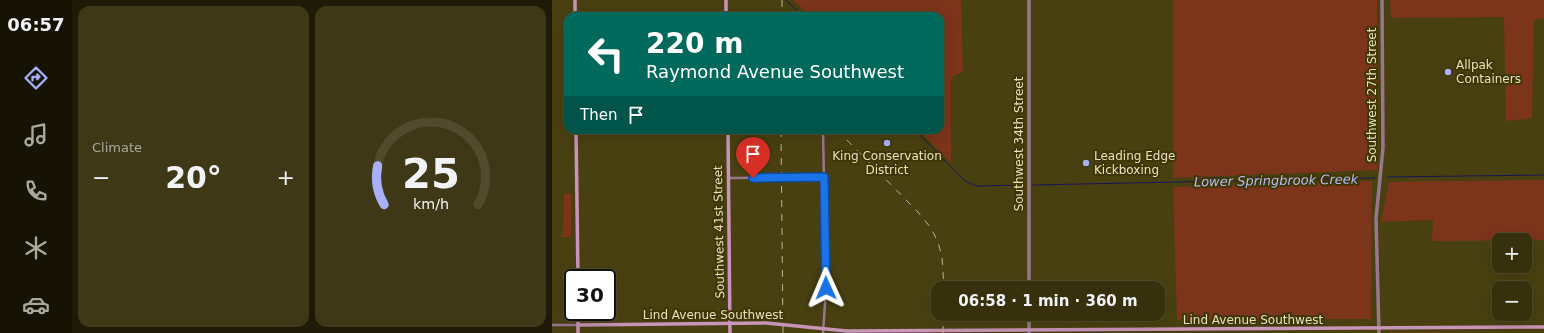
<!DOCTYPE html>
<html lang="en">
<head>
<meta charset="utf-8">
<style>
	:root { --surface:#37300d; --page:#3e3816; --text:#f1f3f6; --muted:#aaa99d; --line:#514b2e; --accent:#a8b0fc }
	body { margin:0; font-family:"DejaVu Sans",sans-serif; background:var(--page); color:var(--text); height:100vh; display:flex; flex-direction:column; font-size:15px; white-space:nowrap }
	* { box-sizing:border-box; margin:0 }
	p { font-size:13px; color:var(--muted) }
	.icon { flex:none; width:22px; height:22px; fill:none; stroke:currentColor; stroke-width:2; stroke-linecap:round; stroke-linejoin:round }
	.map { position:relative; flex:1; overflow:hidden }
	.side { display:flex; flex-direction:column; gap:6px; padding:6px; background:#1e1a07; width:480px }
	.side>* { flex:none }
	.guide { position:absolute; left:12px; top:12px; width:380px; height:122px; border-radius:12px; box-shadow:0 4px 16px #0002,0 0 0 1px var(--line); background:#00695c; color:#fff; overflow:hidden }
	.tools { position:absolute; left:940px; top:233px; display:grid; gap:8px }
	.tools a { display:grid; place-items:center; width:40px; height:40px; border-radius:8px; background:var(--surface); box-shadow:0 4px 16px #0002,0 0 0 1px var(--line); font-size:20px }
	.speed { position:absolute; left:12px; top:269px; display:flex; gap:8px; font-size:20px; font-weight:700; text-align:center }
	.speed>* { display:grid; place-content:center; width:52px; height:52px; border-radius:50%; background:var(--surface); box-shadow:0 4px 16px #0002,0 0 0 1px var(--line); line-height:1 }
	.speed .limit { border:2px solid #111; border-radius:6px; background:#fff; color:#111 }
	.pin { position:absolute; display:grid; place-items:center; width:34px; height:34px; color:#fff; margin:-41px -17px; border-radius:50% 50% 50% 0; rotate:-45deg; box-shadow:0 0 4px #0007 }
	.pin .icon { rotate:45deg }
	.me { position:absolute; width:44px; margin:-22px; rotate:359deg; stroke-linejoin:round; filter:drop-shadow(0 0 3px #0008) }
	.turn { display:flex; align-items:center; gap:14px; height:84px; padding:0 16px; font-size:18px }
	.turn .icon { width:52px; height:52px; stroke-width:2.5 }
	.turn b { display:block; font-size:28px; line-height:34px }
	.then { display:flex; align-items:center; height:38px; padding:0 16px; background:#0003; gap:8px; font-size:15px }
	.big { font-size:30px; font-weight:700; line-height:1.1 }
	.side .card { flex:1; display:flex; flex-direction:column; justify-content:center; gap:6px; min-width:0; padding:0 14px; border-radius:12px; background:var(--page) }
	.side .dial { align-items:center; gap:0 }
	.dial svg { height:104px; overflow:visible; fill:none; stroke:var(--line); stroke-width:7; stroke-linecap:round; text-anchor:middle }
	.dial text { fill:var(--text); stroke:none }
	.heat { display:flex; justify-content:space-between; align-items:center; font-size:22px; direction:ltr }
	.side .tiles { flex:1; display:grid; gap:6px; grid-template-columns:repeat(2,1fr) }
	.trip { position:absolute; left:379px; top:281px; width:234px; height:40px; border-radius:12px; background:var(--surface); box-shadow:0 4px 16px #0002,0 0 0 1px var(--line); font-weight:700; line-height:40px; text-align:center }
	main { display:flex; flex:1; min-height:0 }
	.menu { display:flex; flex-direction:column; width:72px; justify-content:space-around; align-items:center; background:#161305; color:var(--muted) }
	.menu .icon { width:28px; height:28px }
	.menu .current { color:var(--accent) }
	.menu b { font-size:18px; color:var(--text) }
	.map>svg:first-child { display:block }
	.green { fill:#7c341b }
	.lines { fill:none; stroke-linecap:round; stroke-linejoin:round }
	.stream { stroke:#1b1557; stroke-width:1 }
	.minor { stroke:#98778d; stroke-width:2.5 }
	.tertiary { stroke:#98778d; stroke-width:3.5 }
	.secondary { stroke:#c894b7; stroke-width:3.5 }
	.rail { stroke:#bcb591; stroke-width:1; stroke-dasharray:7 7; stroke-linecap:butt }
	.route-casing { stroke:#114b97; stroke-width:10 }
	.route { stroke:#1a73e8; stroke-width:7 }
	.poi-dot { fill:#a8b0fc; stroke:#3f3604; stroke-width:1.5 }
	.labels { text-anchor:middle; stroke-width:4; stroke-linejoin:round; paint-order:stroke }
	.poi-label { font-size:12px; fill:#e6e0c1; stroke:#3f3604; text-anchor:start }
	.street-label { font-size:12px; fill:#e6e0c1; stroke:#3f3604 }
	.water-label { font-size:13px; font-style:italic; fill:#b4bcf8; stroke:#3f3604 }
</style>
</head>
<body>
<main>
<nav class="menu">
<b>06:57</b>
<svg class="icon current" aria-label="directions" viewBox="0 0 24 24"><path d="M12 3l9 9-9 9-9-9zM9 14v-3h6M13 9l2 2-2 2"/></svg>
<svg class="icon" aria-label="music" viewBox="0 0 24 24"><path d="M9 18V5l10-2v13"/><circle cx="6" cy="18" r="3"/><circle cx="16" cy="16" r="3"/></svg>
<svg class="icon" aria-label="phone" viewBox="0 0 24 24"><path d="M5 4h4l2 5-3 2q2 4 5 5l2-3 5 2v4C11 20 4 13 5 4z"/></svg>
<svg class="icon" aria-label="climate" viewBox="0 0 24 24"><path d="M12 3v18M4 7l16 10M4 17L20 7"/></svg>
<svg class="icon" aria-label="car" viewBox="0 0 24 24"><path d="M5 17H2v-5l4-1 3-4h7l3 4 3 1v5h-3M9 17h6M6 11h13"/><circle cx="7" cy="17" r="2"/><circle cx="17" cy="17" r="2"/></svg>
</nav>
<section class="side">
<div class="tiles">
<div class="card"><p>Climate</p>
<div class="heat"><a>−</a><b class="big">20°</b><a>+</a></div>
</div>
<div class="card dial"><svg viewBox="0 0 100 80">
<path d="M14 69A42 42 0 1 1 86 69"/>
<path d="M14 69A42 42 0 0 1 9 39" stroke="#a8b0fc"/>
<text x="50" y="56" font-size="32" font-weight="700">25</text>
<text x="50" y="72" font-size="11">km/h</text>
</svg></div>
</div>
</section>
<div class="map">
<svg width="992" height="333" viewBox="0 0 992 333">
	<rect width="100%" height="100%" fill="#494011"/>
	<!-- green -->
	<g class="green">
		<polygon points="241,0 409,0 411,72 399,77 399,163 367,130 388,130 388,16 257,16"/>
		<polygon points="621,0 825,0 825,170 621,178"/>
		<polygon points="838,0 992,0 992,18 982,20 980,118 954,121 952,17 839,18"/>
		<polygon points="992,180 992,240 880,241 881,220 829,222 837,182"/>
		<polygon points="820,181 819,319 625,320 621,187"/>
		<polygon points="8,193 19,194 19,237 8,237 9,235 11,235 12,194"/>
		<polygon points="838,332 992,333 837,333"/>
	</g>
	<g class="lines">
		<!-- stream -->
		<g class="stream">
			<polyline points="234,0 250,16"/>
			<polyline points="363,130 413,181 425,186 471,185"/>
			<polyline points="836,177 992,175"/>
			<polyline points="481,185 823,178"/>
		</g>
		<!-- minor -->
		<g class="minor">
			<polyline points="177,178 272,177"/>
			<polyline points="0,325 26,325"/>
			<polyline points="271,333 274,288 271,130"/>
		</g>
		<!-- tertiary -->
		<g class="tertiary">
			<polyline points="477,288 477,0"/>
			<polyline points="477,314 477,333"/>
			<polyline points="827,333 824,218 831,148 830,0"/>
		</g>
		<!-- secondary -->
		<g class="secondary">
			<polyline points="23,0 23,16"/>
			<polyline points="174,0 174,16"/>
			<polyline points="24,130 26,278"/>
			<polyline points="176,130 178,333"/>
			<polyline points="26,312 26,333"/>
			<polyline points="26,325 214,323 295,331 992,327"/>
		</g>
		<!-- rail -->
		<g class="rail">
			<polyline points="230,0 230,16"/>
			<polyline points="229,130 231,333"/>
			<polyline points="285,130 365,211 379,228 386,242 390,257 392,288"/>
			<polyline points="391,333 391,314"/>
		</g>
	</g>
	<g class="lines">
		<defs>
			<polyline id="route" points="201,178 272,177 274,288"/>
		</defs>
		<!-- route casing -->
		<use href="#route" class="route-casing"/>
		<!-- route -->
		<use href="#route" class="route"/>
	</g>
	<!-- markers -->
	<g class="poi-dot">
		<circle cx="896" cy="72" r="4"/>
		<circle cx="335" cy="143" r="4"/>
		<circle cx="534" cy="163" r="4"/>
	</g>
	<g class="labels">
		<!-- poi labels -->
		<g class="poi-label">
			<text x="904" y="69">Allpak<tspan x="904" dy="14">Containers</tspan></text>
			<text x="335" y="160" text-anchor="middle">King Conservation<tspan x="335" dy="14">District</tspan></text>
			<text x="542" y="160">Leading Edge<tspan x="542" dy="14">Kickboxing</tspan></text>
		</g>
		<!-- street labels -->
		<g class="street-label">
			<text transform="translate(820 95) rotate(-90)" y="4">Southwest 27th Street</text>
			<text transform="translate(467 144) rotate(-90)" y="4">Southwest 34th Street</text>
			<text transform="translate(167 232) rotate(-91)" y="4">Southwest 41st Street</text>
			<text x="161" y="319">Lind Avenue Southwest</text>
			<text x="701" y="324">Lind Avenue Southwest</text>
		</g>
		<!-- water labels -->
		<g class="water-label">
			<text transform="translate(724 180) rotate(-1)" y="5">Lower Springbrook Creek</text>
		</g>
	</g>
</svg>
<div class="tools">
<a>+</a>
<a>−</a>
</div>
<div class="speed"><div class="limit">30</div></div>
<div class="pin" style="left:201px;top:178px;background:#d93025"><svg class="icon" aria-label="arrive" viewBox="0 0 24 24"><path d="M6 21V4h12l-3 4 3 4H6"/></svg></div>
<svg class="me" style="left:274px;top:288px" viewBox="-20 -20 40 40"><path d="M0-17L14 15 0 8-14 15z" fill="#1a73e8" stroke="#fff" stroke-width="4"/></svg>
<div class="trip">06:58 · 1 min · 360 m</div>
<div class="guide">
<div class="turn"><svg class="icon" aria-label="left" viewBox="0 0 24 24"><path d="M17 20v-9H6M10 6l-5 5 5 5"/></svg><div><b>220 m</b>Raymond Avenue Southwest</div></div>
<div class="then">Then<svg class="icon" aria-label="arrive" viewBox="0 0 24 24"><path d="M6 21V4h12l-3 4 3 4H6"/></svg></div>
</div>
</div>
</main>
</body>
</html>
